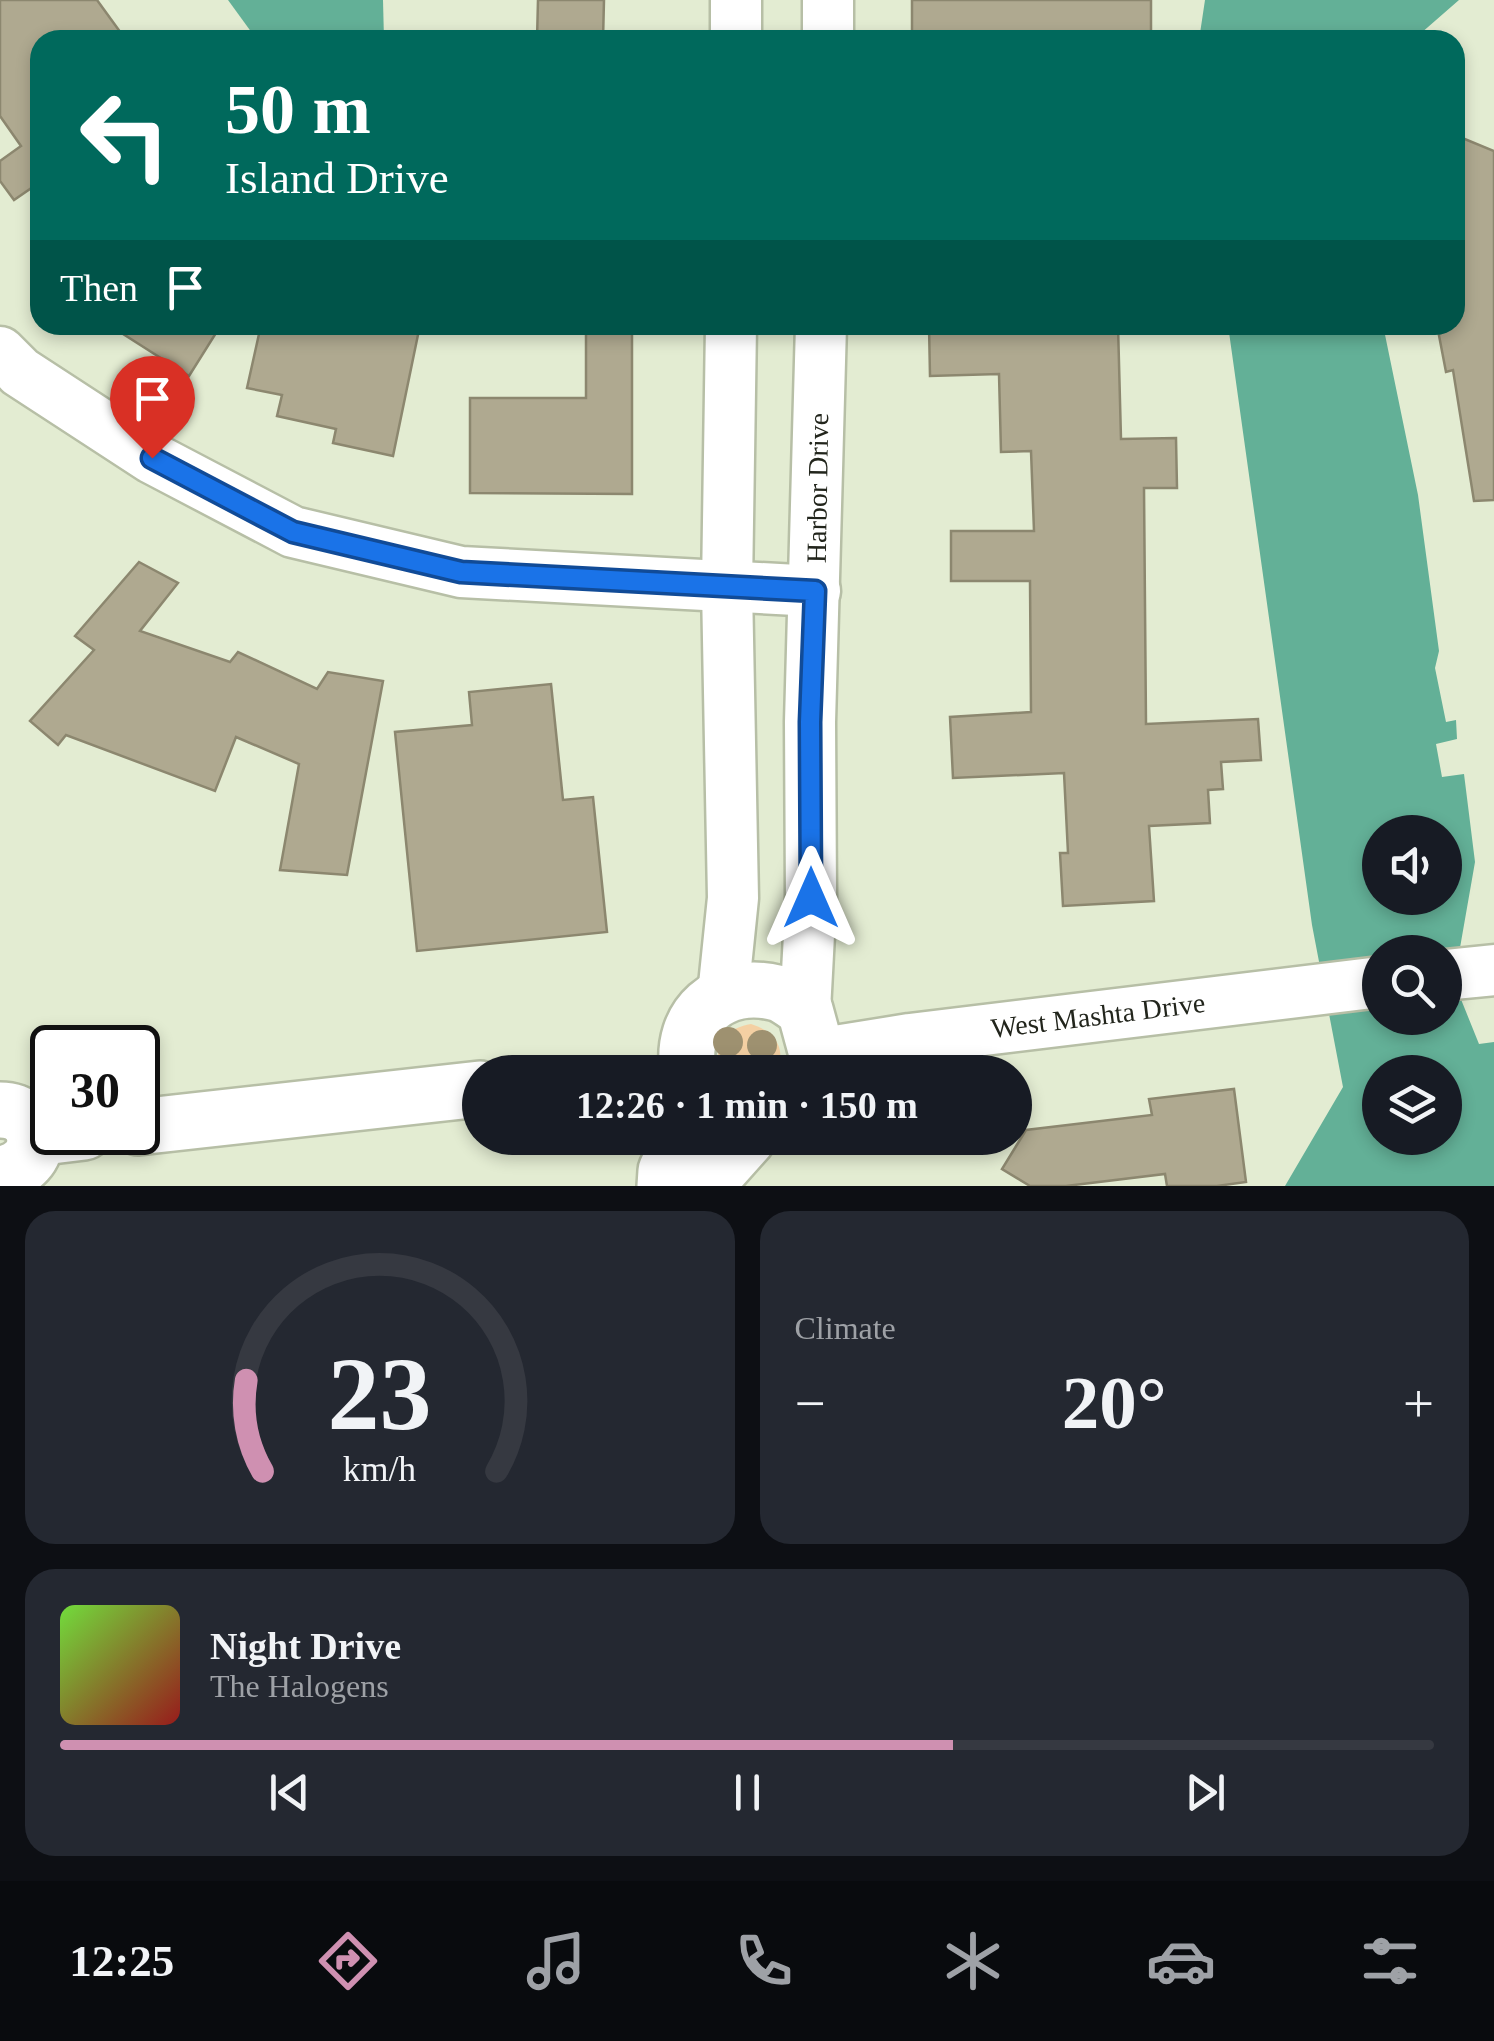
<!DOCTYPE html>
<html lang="en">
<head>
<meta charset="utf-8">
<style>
	:root { --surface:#171b24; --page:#242831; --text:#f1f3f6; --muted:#9ea1a6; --line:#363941; --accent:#cf90b1 }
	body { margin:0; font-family:"Times New Roman",serif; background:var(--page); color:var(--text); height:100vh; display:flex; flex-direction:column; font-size:38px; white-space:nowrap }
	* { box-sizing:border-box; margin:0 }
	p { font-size:32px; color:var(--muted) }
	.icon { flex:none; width:55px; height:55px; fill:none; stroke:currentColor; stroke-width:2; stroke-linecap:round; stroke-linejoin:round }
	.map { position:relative; height:1186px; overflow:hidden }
	.drawer { display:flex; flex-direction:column; gap:25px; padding:25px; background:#0d0f14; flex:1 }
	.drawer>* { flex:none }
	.top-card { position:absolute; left:30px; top:30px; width:1435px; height:305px; border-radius:30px; box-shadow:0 5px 15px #0003; background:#00695c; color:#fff; overflow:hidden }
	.fabs { position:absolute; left:1362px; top:815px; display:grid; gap:20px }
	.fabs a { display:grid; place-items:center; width:100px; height:100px; border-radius:50%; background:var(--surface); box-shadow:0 5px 15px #0003; font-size:50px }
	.speed { position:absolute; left:30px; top:1025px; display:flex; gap:20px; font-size:50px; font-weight:700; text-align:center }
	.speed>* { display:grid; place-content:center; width:130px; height:130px; border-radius:50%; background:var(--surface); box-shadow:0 5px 15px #0003; line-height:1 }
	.speed .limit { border:5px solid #111; border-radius:15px; background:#fff; color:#111 }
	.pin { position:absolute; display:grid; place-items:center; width:85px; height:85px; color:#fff; margin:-102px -42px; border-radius:50% 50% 50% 0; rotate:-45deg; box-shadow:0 0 10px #0007 }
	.pin .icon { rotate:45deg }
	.me { position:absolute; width:110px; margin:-55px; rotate:0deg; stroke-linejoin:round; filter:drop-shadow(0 0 8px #0008) }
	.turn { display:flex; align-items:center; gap:35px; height:210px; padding:0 30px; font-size:45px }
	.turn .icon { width:130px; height:130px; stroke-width:2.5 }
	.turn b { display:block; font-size:70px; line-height:85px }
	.then { display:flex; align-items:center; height:95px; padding:0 30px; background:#0003; gap:20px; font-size:38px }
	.big { font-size:75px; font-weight:700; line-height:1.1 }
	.drawer .tile { flex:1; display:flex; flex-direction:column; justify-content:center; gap:15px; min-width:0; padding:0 35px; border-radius:30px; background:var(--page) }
	.drawer .dial { align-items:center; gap:0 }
	.dial svg { height:260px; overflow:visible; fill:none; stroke:var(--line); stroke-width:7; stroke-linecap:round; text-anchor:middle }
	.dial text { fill:var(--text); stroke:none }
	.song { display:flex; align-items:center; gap:30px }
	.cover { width:120px; height:120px; border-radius:15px; background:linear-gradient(135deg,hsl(100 70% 55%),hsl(0 70% 35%)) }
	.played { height:10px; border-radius:5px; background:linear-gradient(90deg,var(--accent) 65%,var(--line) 65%) }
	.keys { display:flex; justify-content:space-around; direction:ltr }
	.heat { display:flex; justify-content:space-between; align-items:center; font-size:55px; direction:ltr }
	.drawer .tiles { flex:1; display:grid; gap:25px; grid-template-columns:1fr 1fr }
	.tile:last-child { grid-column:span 2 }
	.trip { position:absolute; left:462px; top:1055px; width:570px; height:100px; border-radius:50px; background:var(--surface); box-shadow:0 5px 15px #0003; font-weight:700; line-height:100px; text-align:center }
	.tabs { display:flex; height:160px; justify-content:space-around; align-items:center; background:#090b0e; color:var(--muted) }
	.tabs .icon { width:70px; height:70px }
	.tabs .active { color:var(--accent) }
	.tabs b { font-size:45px; color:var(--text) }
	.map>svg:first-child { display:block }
	.green { fill:#f4d0a3 }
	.water { fill:#63b097; fill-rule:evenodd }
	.building { fill:#afa990; stroke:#8c876f; stroke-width:2.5 }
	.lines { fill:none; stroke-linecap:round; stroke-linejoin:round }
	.street-casing { stroke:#b7bfa6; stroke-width:55 }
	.secondary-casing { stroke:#b7bfa6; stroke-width:60 }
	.street { stroke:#fff; stroke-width:50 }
	.secondary { stroke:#fff; stroke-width:55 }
	.tree { fill:#9e9170 }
	.route-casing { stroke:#114b97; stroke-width:25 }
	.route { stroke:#1a73e8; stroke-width:18 }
	.labels { text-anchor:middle; stroke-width:10; stroke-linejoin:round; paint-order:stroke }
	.street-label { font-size:28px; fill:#22251c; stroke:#fff }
</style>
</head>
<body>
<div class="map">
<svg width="1494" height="1186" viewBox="0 0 1494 1186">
	<rect width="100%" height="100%" fill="#e3ecd2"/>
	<!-- green -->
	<path class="green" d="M751 1024C774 1031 788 1049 776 1072H721C712 1046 723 1029 751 1024Z"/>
	<!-- water -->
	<g class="water">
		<polygon points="228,0 383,0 384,40 257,40"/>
		<polygon points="1205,0 1459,0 1420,34 1418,40 1199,40"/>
		<path d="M1228 325H1383L1418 495 1439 651 1435 668 1446 722 1456 720 1457 739 1436 744 1442 777 1464 774 1475 862 1454 982 1479 1044 1494 1042V1186H1285L1343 1087 1312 925ZM1380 832H1445V898H1380ZM1380 952H1445V1018H1380ZM1380 1072H1445V1138H1380Z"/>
	</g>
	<!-- building -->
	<g class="building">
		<polygon points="0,0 97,0 126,40 40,40 40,182 14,200 0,181 0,161 21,146 0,116"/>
		<polygon points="538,0 604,0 603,40 537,40"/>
		<rect x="912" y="0" width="239" height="40"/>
		<polygon points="1455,135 1494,151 1494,500 1474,501 1453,370 1446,372 1437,325 1455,325 1455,259 1461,258 1455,224"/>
		<polygon points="109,325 221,325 189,376"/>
		<polygon points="261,325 420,325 393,456 333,443 336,429 277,416 282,395 247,388"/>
		<polygon points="586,325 632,325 632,494 470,493 470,398 586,398"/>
		<polygon points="929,325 1118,325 1121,439 1176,438 1177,488 1144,488 1146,724 1258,719 1261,760 1221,762 1223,789 1208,790 1210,823 1149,826 1154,901 1063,906 1060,853 1068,853 1064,773 953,778 950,717 1031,712 1030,581 951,581 951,531 1034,531 1031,451 1001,452 999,374 930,376"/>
		<polygon points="139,562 178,583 140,631 230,662 238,652 317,689 328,672 383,681 347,875 280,870 299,764 236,737 215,791 66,735 58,745 30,721 94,650 75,636"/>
		<polygon points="551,684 563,800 593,797 607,932 417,951 395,732 472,725 469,692"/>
		<polygon points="1234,1089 1246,1182 1217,1186 1167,1186 1165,1174 1066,1186 1030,1186 1002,1169 1026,1130 1152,1115 1149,1099"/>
	</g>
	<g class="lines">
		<defs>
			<g id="street">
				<polyline points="828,0 828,40"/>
				<polyline points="736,40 736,0"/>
				<polyline points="0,352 20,372 152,458 293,532 461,572 815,591"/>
				<polyline points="1445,975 1494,970"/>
				<polyline points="723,995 733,898 727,587 731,325"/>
				<polyline points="805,1010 811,897 810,722 821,325"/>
				<polyline points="817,1054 910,1039 1380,982"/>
			</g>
			<g id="secondary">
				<path d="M688 1072C679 1016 721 979 777 993 787 996 796 1004 805 1010L817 1054 814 1072"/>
				<path d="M0 1110C44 1110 49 1167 0 1174"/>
				<polyline points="138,1127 480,1089"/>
				<polyline points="35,1138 84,1132"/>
				<polyline points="665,1186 666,1171 681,1138"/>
				<polyline points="705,1186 748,1138"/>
			</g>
		</defs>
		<!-- street casing -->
		<use href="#street" class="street-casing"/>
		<!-- secondary casing -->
		<use href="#secondary" class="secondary-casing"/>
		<!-- street -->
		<use href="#street" class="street"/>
		<!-- secondary -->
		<use href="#secondary" class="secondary"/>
	</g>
	<!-- trees -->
	<g class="tree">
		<circle cx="728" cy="1042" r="15"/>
		<circle cx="762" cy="1045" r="15"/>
	</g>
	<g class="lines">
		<defs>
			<polyline id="route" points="152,458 293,532 461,572 815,591 810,722 811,898"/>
		</defs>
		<!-- route casing -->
		<use href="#route" class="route-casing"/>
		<!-- route -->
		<use href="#route" class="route"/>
	</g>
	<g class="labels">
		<!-- street labels -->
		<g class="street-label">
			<text transform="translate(817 488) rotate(-89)" y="10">Harbor Drive</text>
			<text transform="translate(1098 1015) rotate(-7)" y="10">West Mashta Drive</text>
		</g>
	</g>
</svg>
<div class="fabs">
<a><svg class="icon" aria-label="sound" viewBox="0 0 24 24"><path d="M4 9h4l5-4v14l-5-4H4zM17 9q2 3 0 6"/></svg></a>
<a><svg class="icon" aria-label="search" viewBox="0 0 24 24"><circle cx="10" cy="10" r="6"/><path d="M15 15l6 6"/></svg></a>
<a><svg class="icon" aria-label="layers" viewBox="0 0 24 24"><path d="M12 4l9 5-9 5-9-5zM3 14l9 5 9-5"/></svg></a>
</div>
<div class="speed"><div class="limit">30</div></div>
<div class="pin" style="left:152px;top:458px;background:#d93025"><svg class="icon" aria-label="arrive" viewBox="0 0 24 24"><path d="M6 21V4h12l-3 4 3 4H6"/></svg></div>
<svg class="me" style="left:811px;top:898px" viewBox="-20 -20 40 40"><path d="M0-17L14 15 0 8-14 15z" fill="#1a73e8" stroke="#fff" stroke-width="4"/></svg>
<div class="trip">12:26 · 1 min · 150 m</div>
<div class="top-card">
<div class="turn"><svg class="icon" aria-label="left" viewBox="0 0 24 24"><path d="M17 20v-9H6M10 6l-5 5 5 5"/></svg><div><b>50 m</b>Island Drive</div></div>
<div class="then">Then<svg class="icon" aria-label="arrive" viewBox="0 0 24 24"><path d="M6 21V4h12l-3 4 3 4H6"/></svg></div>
</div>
</div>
<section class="drawer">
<div class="tiles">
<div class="tile dial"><svg viewBox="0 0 100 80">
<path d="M14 69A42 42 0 1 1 86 69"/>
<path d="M14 69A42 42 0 0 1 9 41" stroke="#cf90b1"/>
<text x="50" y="56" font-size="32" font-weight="700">23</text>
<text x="50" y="72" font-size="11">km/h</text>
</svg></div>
<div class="tile"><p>Climate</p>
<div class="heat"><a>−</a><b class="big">20°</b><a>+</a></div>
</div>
<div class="tile">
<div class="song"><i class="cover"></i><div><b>Night Drive</b><p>The Halogens</p></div></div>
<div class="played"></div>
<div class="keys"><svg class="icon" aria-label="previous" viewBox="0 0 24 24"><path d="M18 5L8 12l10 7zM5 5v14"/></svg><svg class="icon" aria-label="pause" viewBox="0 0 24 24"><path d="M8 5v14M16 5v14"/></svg><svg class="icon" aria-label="next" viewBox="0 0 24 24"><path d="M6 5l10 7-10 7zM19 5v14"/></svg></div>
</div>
</div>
</section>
<nav class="tabs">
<b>12:25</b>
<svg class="icon active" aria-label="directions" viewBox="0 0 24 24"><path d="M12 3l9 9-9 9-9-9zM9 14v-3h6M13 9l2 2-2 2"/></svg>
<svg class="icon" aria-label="music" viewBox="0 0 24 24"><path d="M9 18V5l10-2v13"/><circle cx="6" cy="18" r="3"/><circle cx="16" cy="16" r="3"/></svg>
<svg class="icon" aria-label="phone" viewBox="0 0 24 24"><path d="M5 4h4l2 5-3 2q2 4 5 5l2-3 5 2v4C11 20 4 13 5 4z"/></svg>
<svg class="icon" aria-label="climate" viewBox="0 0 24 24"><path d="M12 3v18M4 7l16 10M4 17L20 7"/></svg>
<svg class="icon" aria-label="car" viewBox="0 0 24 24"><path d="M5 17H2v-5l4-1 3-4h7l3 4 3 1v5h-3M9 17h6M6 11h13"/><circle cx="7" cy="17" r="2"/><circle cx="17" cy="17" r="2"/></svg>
<svg class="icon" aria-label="filters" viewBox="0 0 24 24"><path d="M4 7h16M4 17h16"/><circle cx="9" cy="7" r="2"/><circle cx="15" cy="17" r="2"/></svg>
</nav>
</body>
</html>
